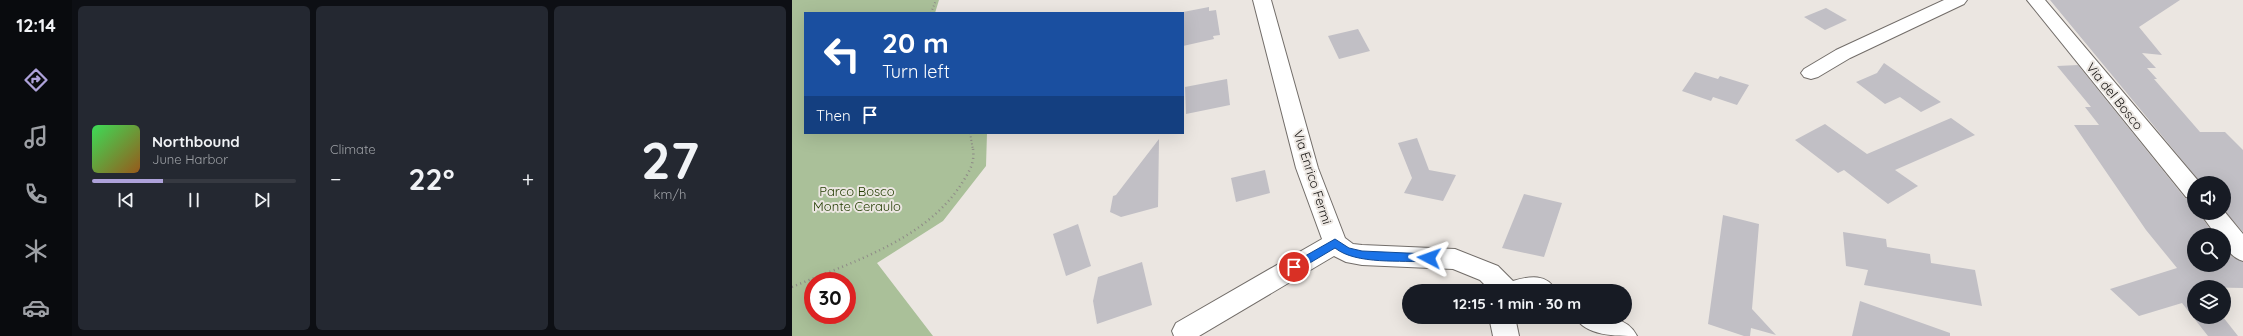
<!DOCTYPE html>
<html lang="en">
<head>
<meta charset="utf-8">
<style>
	:root { --surface:#171b24; --page:#242831; --text:#f1f3f6; --muted:#9ea1a6; --line:#363941; --accent:#aea2da }
	body { margin:0; font-family:Quicksand,sans-serif; background:var(--page); color:var(--text); height:100vh; display:flex; flex-direction:column; font-size:15px; white-space:nowrap }
	* { box-sizing:border-box; margin:0 }
	p { font-size:13px; color:var(--muted) }
	.icon { flex:none; width:22px; height:22px; fill:none; stroke:currentColor; stroke-width:2; stroke-linecap:round; stroke-linejoin:round }
	.map { position:relative; flex:1; overflow:hidden }
	.side { display:flex; flex-direction:column; gap:6px; padding:6px; background:#0d0f14; width:720px }
	.side>* { flex:none }
	.guide { position:absolute; left:12px; top:12px; width:380px; height:122px; border-radius:0px; box-shadow:0 4px 16px #0002; background:#1a4fa0; color:#fff; overflow:hidden }
	.fabs { position:absolute; left:1395px; top:176px; display:grid; gap:8px }
	.fabs a { display:grid; place-items:center; width:44px; height:44px; border-radius:50%; background:var(--surface); box-shadow:0 4px 16px #0002; font-size:20px }
	.speed { position:absolute; left:12px; top:272px; display:flex; gap:8px; font-size:20px; font-weight:700; text-align:center }
	.speed>* { display:grid; place-content:center; width:52px; height:52px; border-radius:50%; background:var(--surface); box-shadow:0 4px 16px #0002; line-height:1 }
	.speed .limit { border:6px solid #d22; background:#fff; color:#111 }
	.pin { position:absolute; display:grid; place-items:center; width:34px; height:34px; color:#fff; margin:-17px; border:2px solid #fff; border-radius:50%; box-shadow:0 1px 4px #0007 }
	.me { position:absolute; width:44px; margin:-22px; rotate:274deg; stroke-linejoin:round; filter:drop-shadow(0 0 3px #0008) }
	.turn { display:flex; align-items:center; gap:14px; height:84px; padding:0 12px; font-size:18px }
	.turn .icon { width:52px; height:52px; stroke-width:2.5 }
	.turn b { display:block; font-size:28px; line-height:34px }
	.then { display:flex; align-items:center; height:38px; padding:0 12px; background:#0003; gap:8px; font-size:15px }
	.big { font-size:30px; font-weight:700; line-height:1.1 }
	.side .tile { flex:1; display:flex; flex-direction:column; justify-content:center; gap:6px; min-width:0; padding:0 14px; border-radius:6px; background:var(--page) }
	.side .dial { align-items:center; gap:0 }
	.dial b { font-size:52px; line-height:1 }
	.song { display:flex; align-items:center; gap:12px }
	.cover { width:48px; height:48px; border-radius:6px; background:linear-gradient(135deg,hsl(130 70% 55%),hsl(30 70% 35%)) }
	.played { height:4px; border-radius:2px; background:linear-gradient(90deg,var(--accent) 35%,var(--line) 35%) }
	.keys { display:flex; justify-content:space-around; direction:ltr }
	.heat { display:flex; justify-content:space-between; align-items:center; font-size:22px; direction:ltr }
	.side .tiles { flex:1; display:grid; gap:6px; grid-template-columns:repeat(3,1fr) }
	.trip { position:absolute; left:610px; top:284px; width:230px; height:40px; border-radius:20px; background:var(--surface); box-shadow:0 4px 16px #0002; font-weight:700; line-height:40px; text-align:center }
	main { display:flex; flex:1; min-height:0 }
	.tab-bar { display:flex; flex-direction:column; width:72px; justify-content:space-around; align-items:center; background:#090b0e; color:var(--muted) }
	.tab-bar .icon { width:28px; height:28px }
	.tab-bar .on { color:var(--accent) }
	.tab-bar b { font-size:18px; color:var(--text) }
	.map>svg:first-child { display:block }
	.green { fill:#aac099; fill-rule:evenodd }
	.building { fill:#c1bfc5 }
	.lines { fill:none; stroke-linecap:round; stroke-linejoin:round }
	.minor-casing { stroke:#726d69; stroke-width:2 }
	.path-far1 { stroke:#8e8a87; stroke-width:2; stroke-dasharray:1 2.5; stroke-linecap:butt }
	.path { stroke:#8e8a87; stroke-width:2.5; stroke-dasharray:1 3.5; stroke-linecap:butt }
	.minor { fill:#fff; fill-rule:evenodd }
	.route { fill:#1a73e8; stroke:#114b97 }
	.labels { text-anchor:middle; stroke-width:4; stroke-linejoin:round; paint-order:stroke }
	.street-label { font-size:13px; fill:#151312; stroke:#ebe6e1 }
	.park-label { font-size:13px; fill:#233d02; stroke:#ebe6e1 }
</style>
</head>
<body>
<main>
<nav class="tab-bar">
<b>12:14</b>
<svg class="icon on" aria-label="directions" viewBox="0 0 24 24"><path d="M12 3l9 9-9 9-9-9zM9 14v-3h6M13 9l2 2-2 2"/></svg>
<svg class="icon" aria-label="music" viewBox="0 0 24 24"><path d="M9 18V5l10-2v13"/><circle cx="6" cy="18" r="3"/><circle cx="16" cy="16" r="3"/></svg>
<svg class="icon" aria-label="phone" viewBox="0 0 24 24"><path d="M5 4h4l2 5-3 2q2 4 5 5l2-3 5 2v4C11 20 4 13 5 4z"/></svg>
<svg class="icon" aria-label="climate" viewBox="0 0 24 24"><path d="M12 3v18M4 7l16 10M4 17L20 7"/></svg>
<svg class="icon" aria-label="car" viewBox="0 0 24 24"><path d="M5 17H2v-5l4-1 3-4h7l3 4 3 1v5h-3M9 17h6M6 11h13"/><circle cx="7" cy="17" r="2"/><circle cx="17" cy="17" r="2"/></svg>
</nav>
<section class="side">
<div class="tiles">
<div class="tile">
<div class="song"><i class="cover"></i><div><b>Northbound</b><p>June Harbor</p></div></div>
<div class="played"></div>
<div class="keys"><svg class="icon" aria-label="previous" viewBox="0 0 24 24"><path d="M18 5L8 12l10 7zM5 5v14"/></svg><svg class="icon" aria-label="pause" viewBox="0 0 24 24"><path d="M8 5v14M16 5v14"/></svg><svg class="icon" aria-label="next" viewBox="0 0 24 24"><path d="M6 5l10 7-10 7zM19 5v14"/></svg></div>
</div>
<div class="tile"><p>Climate</p>
<div class="heat"><a>−</a><b class="big">22°</b><a>+</a></div>
</div>
<div class="tile dial"><b>27</b><p>km/h</p></div>
</div>
</section>
<div class="map">
<svg width="1451" height="336" viewBox="0 0 1451 336">
	<rect width="100%" height="100%" fill="#ebe6e1"/>
	<!-- green -->
	<path class="green" d="M0 0H147L143 13H13V133H195L194 166 151 221 85 263 141 336H0ZM21 281H55V315H21Z"/>
	<!-- building -->
	<g class="building">
		<polygon points="1258,0 1388,0 1347,27 1370,55 1350,53 1364,68 1355,68 1365,79 1362,79 1408,132 1433,132 1451,150 1451,232 1432,210 1432,183 1409,183"/>
		<polygon points="417,7 417,11 424,10 428,35 421,36 422,39 391,46 391,12"/>
		<polygon points="1034,8 1055,20 1033,30 1012,17"/>
		<polygon points="566,29 578,51 547,59 536,36"/>
		<polygon points="1092,63 1128,88 1149,102 1129,112 1108,97 1093,104 1064,82 1085,73"/>
		<polygon points="1286,65 1393,198 1402,200 1402,213 1407,213 1422,235 1402,235 1402,265 1432,265 1432,245 1439,256 1451,262 1451,288 1402,287 1402,317 1431,317 1446,336 1416,336 1390,303 1347,316 1318,289 1385,268 1354,230 1282,125 1307,125 1293,107 1299,107 1265,66"/>
		<polygon points="903,72 926,79 928,76 957,85 945,105 921,97 919,101 890,91"/>
		<polygon points="435,79 438,105 394,114 393,87"/>
		<polygon points="1159,118 1183,135 1103,170 1126,186 1096,204 1052,170 1046,173 1003,140 1033,124 1075,154"/>
		<polygon points="625,138 637,170 664,175 651,201 612,193 620,178 606,143"/>
		<polygon points="367,139 366,207 329,217 318,212 321,196 324,195"/>
		<polygon points="473,170 478,193 444,202 439,178"/>
		<polygon points="732,194 770,203 752,257 710,248"/>
		<polygon points="931,215 967,224 960,309 984,335 959,328 958,336 952,336 916,324"/>
		<polygon points="286,224 299,266 274,276 261,234"/>
		<polygon points="1051,232 1094,239 1095,247 1138,254 1139,263 1183,270 1190,306 1072,285 1076,270 1054,266"/>
		<polygon points="350,262 360,305 305,324 301,301 306,277"/>
		<polygon points="1068,301 1158,333 1158,336 1060,336"/>
	</g>
	<g class="lines">
		<defs>
			<g id="minor">
				<path d="M461 0H479L526 168 553 238 561 244 570 245 663 249 706 266 721 281C738 276 755 273 764 291H699L688 280 661 269 570 265 554 262 542 256 407 336H382L380 331 384 323 530 239 504 168Z"/>
				<polygon points="1152,0 1175,0 1172,4 1058,58 1026,77 1019,79 1012,77 1009,73 1012,69 1044,50"/>
				<polygon points="1235,0 1253,0 1408,183 1402,183 1402,199 1394,197"/>
				<path d="M1432 211 1451 234V261C1439 257 1432 248 1432 235H1424L1408 213H1432Z"/>
				<polygon points="697,317 723,317 727,336 701,336"/>
				<path d="M783 317C805 317 834 313 845 336 823 336 794 336 783 317Z"/>
			</g>
		</defs>
		<!-- minor casing -->
		<use href="#minor" class="minor-casing"/>
		<!-- path-far1 -->
		<g class="path-far1">
			<polyline points="139,13 144,0"/>
			<polyline points="178,133 181,150"/>
		</g>
		<!-- path -->
		<path class="path" d="M0 287C60 262 134 240 170 183 177 172 183 163 181 149"/>
		<!-- minor -->
		<use href="#minor" class="minor"/>
	</g>
	<!-- route -->
	<path class="route" d="M543 239 557 248 570 251 637 254 642 258 637 262C610 260 564 265 543 248L506 270H499V264Z"/>
	<g class="labels">
		<!-- street labels -->
		<g class="street-label">
			<text transform="translate(1323 96) rotate(51)" y="5">Via del Bosco</text>
			<text transform="translate(521 177) rotate(72)" y="5">Via Enrico Fermi</text>
		</g>
		<!-- park labels -->
		<g class="park-label">
			<text x="65" y="196">Parco Bosco<tspan x="65" dy="15">Monte Ceraulo</tspan></text>
		</g>
	</g>
</svg>
<div class="fabs">
<a><svg class="icon" aria-label="sound" viewBox="0 0 24 24"><path d="M4 9h4l5-4v14l-5-4H4zM17 9q2 3 0 6"/></svg></a>
<a><svg class="icon" aria-label="search" viewBox="0 0 24 24"><circle cx="10" cy="10" r="6"/><path d="M15 15l6 6"/></svg></a>
<a><svg class="icon" aria-label="layers" viewBox="0 0 24 24"><path d="M12 4l9 5-9 5-9-5zM3 14l9 5 9-5"/></svg></a>
</div>
<div class="speed"><div class="limit">30</div></div>
<div class="pin" style="left:502px;top:267px;background:#d93025"><svg class="icon" aria-label="arrive" viewBox="0 0 24 24"><path d="M6 21V4h12l-3 4 3 4H6"/></svg></div>
<svg class="me" style="left:637px;top:258px" viewBox="-20 -20 40 40"><path d="M0-17L14 15 0 8-14 15z" fill="#1a73e8" stroke="#fff" stroke-width="4"/></svg>
<div class="trip">12:15 · 1 min · 30 m</div>
<div class="guide">
<div class="turn"><svg class="icon" aria-label="left" viewBox="0 0 24 24"><path d="M17 20v-9H6M10 6l-5 5 5 5"/></svg><div><b>20 m</b>Turn left</div></div>
<div class="then">Then<svg class="icon" aria-label="arrive" viewBox="0 0 24 24"><path d="M6 21V4h12l-3 4 3 4H6"/></svg></div>
</div>
</div>
</main>
</body>
</html>
